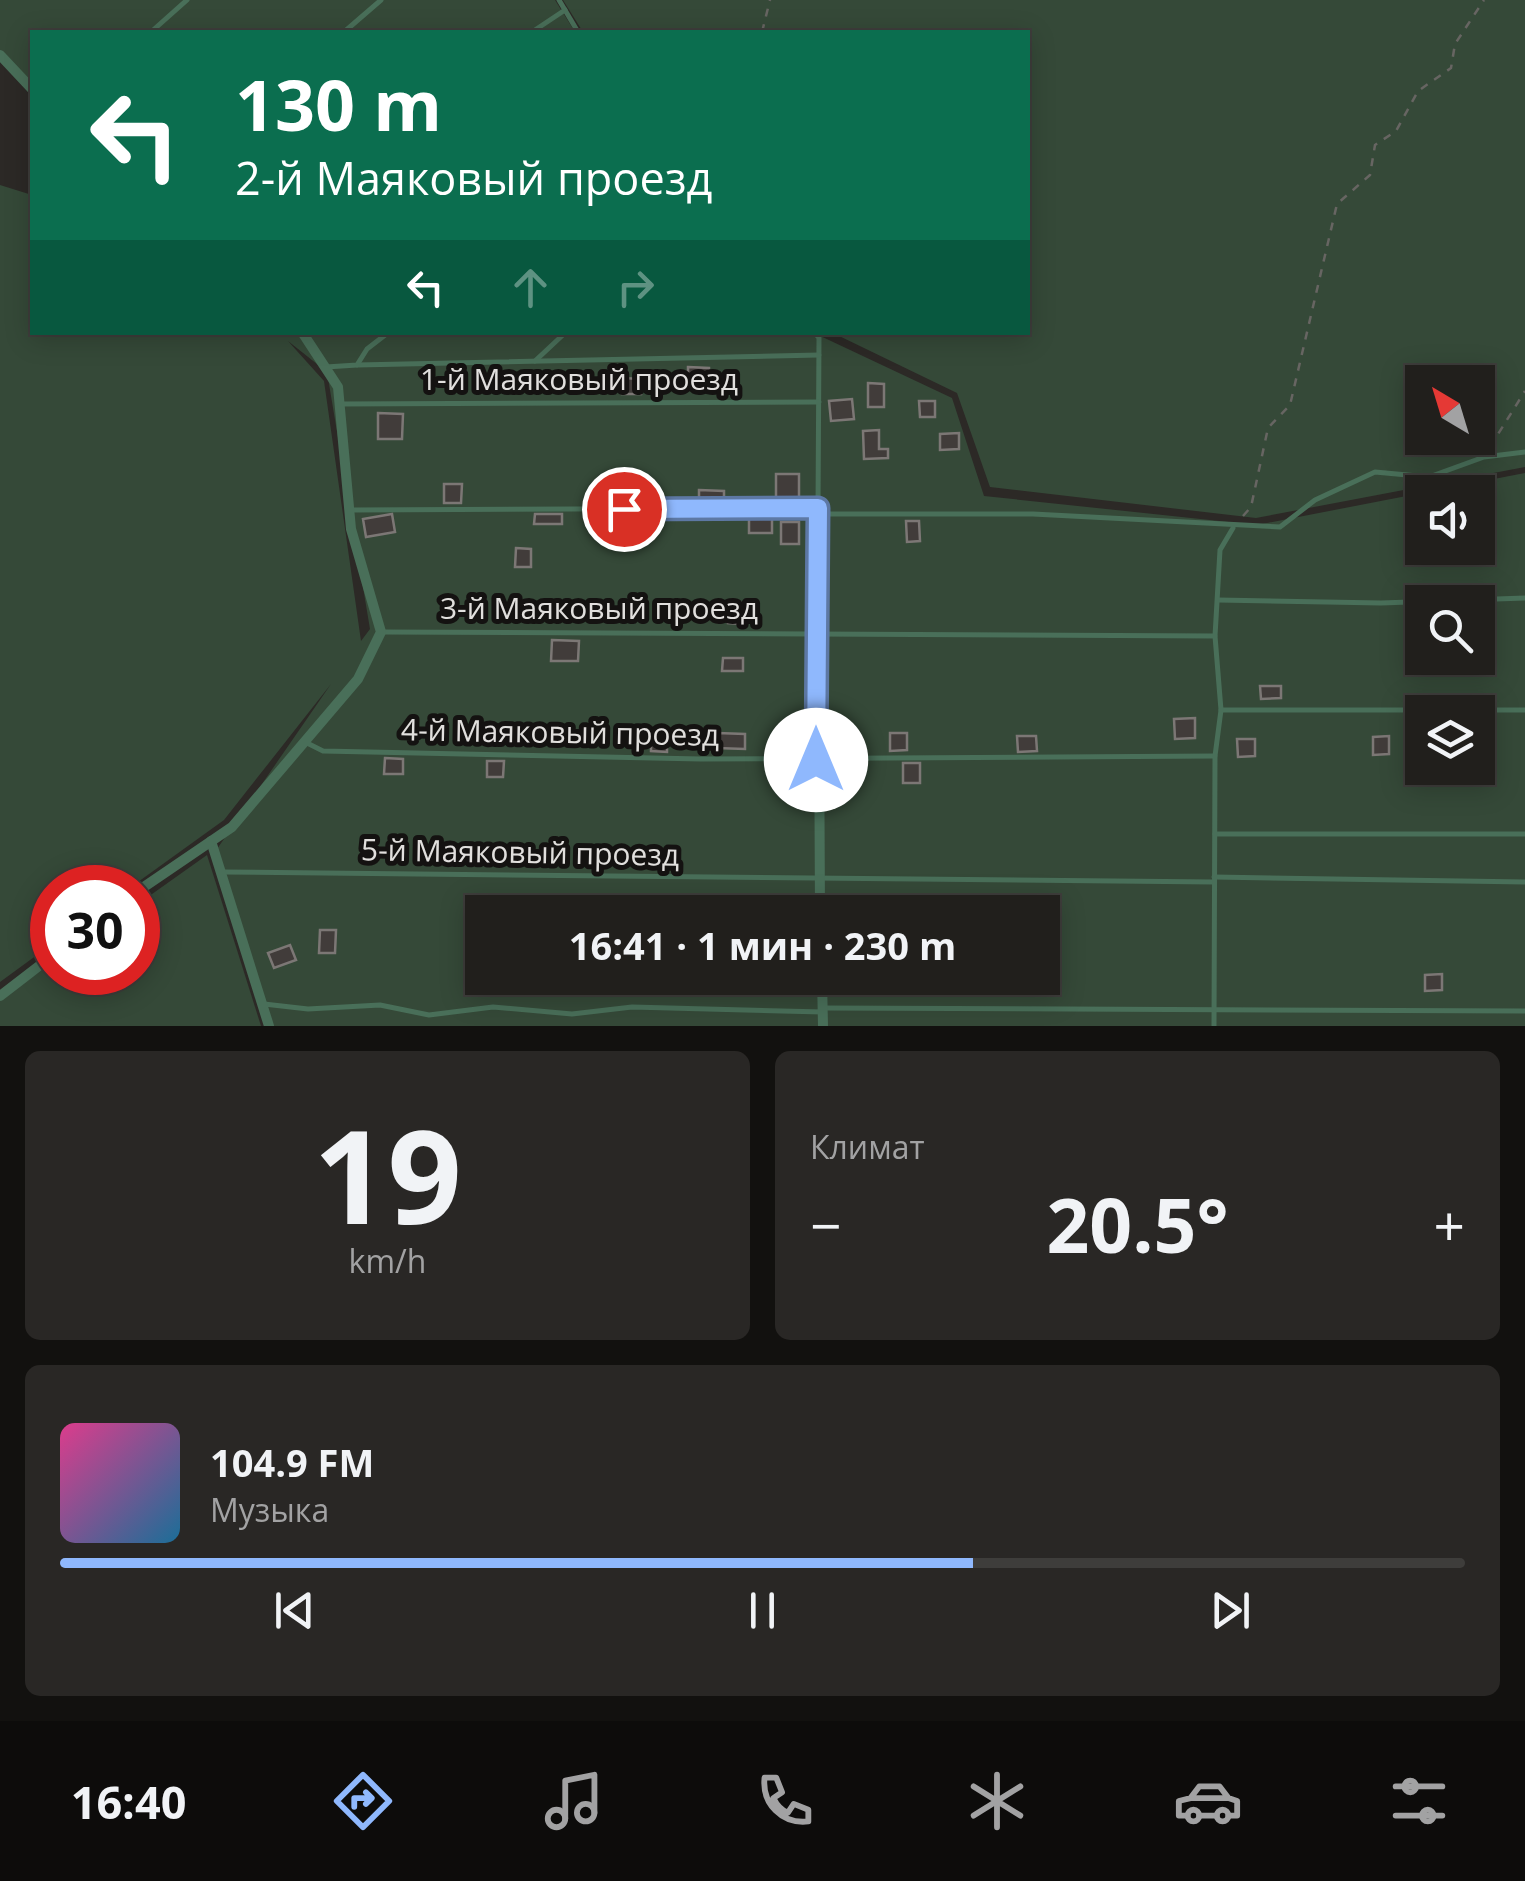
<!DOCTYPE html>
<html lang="ru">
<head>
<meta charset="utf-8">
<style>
	:root { --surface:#211f1c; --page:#292725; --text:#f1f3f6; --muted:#a2a2a3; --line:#3e3d3b; --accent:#8fb8fd }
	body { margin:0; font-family:"Open Sans",sans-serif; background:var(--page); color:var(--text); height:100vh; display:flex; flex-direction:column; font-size:38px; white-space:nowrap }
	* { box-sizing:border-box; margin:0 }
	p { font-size:32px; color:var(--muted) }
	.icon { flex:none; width:55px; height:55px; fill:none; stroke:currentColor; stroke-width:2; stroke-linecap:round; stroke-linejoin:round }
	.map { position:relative; height:1026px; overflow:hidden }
	.drawer { display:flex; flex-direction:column; gap:25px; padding:25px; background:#12110f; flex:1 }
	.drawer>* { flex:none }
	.guide { position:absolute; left:30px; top:30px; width:1000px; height:305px; border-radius:0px; box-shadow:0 5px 25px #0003,0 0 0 2px var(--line); background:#0b6e4f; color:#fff; overflow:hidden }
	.needle { width:65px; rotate:322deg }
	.buttons { position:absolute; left:1405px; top:365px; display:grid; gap:20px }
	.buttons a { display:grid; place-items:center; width:90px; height:90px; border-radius:0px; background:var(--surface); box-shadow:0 5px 25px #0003,0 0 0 2px var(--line); font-size:50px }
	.speed { position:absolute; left:30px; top:865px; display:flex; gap:20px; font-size:50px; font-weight:700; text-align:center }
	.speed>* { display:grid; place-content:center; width:130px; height:130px; border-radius:50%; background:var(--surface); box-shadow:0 5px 25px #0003,0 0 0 2px var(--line); line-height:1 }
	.speed .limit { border:15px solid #d22; background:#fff; color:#111 }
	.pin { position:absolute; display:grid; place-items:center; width:85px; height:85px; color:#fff; margin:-42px; border:5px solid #fff; border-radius:50%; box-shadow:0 2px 10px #0007 }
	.me { position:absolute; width:110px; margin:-55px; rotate:0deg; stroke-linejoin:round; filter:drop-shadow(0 0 8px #0008) }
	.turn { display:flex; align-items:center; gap:35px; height:210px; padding:0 40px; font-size:45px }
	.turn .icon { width:130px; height:130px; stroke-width:2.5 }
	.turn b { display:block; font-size:70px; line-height:85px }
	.lanes { display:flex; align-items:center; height:95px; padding:0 40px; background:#0003; justify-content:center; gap:50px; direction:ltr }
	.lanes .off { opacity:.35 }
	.big { font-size:75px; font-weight:700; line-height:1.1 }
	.drawer .tile { flex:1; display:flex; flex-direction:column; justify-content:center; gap:15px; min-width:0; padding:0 35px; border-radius:15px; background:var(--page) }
	.drawer .dial { align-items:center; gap:0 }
	.dial b { font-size:130px; line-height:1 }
	.song { display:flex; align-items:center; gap:30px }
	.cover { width:120px; height:120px; border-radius:15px; background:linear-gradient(135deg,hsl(330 70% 55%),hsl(200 70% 35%)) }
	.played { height:10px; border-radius:5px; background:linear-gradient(90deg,var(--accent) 65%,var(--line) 65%) }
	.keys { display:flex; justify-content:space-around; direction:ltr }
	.heat { display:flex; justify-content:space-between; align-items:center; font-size:55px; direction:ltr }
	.drawer .tiles { flex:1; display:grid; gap:25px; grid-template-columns:1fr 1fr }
	.tile:last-child { grid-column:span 2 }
	.trip { position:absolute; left:465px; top:895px; width:595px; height:100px; border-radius:0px; background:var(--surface); box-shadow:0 5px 25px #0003,0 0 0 2px var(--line); font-weight:700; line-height:100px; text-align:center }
	.dock { display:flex; height:160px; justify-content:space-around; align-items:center; background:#0d0c0b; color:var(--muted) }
	.dock .icon { width:70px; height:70px }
	.dock .active { color:var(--accent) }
	.dock b { font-size:45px; color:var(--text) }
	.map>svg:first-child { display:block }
	.green { fill:#354938; fill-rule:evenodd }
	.building { fill:#413c3a; stroke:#7c7775; stroke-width:2.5 }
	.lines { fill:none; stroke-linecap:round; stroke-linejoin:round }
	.path { stroke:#676562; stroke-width:2.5; stroke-dasharray:8 8; stroke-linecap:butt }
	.lane { stroke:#496f59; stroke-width:5 }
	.street { stroke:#496f59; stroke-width:10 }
	.route-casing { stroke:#5d78a4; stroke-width:25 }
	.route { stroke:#8fb8fd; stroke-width:18 }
	.labels { text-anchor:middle; stroke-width:10; stroke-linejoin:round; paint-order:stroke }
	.street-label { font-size:30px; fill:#e1dfdd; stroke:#141211 }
</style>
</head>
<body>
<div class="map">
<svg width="1525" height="1026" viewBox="0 0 1525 1026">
	<rect width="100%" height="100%" fill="#2c2926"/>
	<!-- green -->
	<g class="green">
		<polygon points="0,0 555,0 575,32 32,32 32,96 0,60"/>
		<path d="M563 0H1525V467L1256 518 990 487 957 393 833 333 1028 332V32H583ZM1422 382H1478V438H1422Z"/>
		<path d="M0 185 32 195V332L814 333 952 398 984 496 1257 525 1422 493V548H1478V492H1426L1525 473V1026H272L217 849 331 684 224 820 131 887 52 888V944L0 982ZM288 341 327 372 370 629 361 641 324 381ZM1422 602H1478V658H1422ZM1422 712H1478V768H1422ZM482 912H1042V978H482Z"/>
		<polygon points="207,855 261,1026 0,1026 0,1000 52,963 52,972 138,972 138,904"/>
	</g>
	<!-- building -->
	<g class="building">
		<polygon points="688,367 709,368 709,380 688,380"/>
		<polygon points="622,378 641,379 641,394 622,394"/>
		<polygon points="868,383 884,384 884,407 868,407"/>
		<polygon points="852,399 854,419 831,421 829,401"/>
		<polygon points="919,401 935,401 935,417 920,417"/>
		<polygon points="378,413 403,414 402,439 378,439"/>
		<polygon points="879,430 879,449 888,449 888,458 864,459 863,431"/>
		<polygon points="959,433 959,449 940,450 940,434"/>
		<rect x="776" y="474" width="23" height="24"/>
		<polygon points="444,484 462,484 461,503 444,503"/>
		<polygon points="699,490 724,491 724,502 699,502"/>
		<polygon points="392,514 395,532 366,537 363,519"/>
		<polygon points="535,514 562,514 562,524 534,524"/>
		<polygon points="749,514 772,515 772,533 749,533"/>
		<polygon points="906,521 919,521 920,541 907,542"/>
		<rect x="781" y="522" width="18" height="22"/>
		<polygon points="516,548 531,549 531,567 515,567"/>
		<polygon points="728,602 744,603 744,624 728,623"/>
		<polygon points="552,640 579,641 578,661 551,661"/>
		<polygon points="723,658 743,658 743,671 722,671"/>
		<polygon points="1260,686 1281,686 1281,698 1261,699"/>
		<polygon points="1195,718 1195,738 1175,739 1174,719"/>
		<polygon points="651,730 667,730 667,752 651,751"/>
		<polygon points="717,733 745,734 745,749 716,748"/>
		<polygon points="890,733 907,733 907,750 890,751"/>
		<polygon points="1017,736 1036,736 1037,751 1018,752"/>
		<polygon points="1389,736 1389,754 1373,755 1373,737"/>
		<polygon points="1237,739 1255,739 1255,756 1238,757"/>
		<polygon points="385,758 403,759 403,774 384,774"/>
		<polygon points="487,761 504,761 503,777 487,777"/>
		<rect x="903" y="763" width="17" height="20"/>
		<rect x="830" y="764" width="19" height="17"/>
		<rect x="866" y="895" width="19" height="13"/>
		<polygon points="320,930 336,930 335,953 319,953"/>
		<polygon points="290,945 296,960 274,968 268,953"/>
		<polygon points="1442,974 1442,990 1425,991 1425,975"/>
	</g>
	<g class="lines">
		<!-- path -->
		<g class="path">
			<polyline points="762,32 770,0"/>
			<polyline points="1490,447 1525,391"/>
			<polyline points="1243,516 1251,507 1268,428 1290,405 1337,204 1370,175 1375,145 1396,131 1418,91 1451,68 1455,44 1484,0"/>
		</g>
		<!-- lane -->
		<g class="lane">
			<polyline points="559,0 578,32"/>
			<polyline points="151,32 187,0"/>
			<polyline points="344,32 381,0"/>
			<polyline points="532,32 565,10"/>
			<polyline points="814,332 819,338 818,508"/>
			<polyline points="535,361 566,332"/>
			<polyline points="357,365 819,355"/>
			<polyline points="326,367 357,365 367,349 389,332"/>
			<polyline points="340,404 819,402"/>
			<polyline points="352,510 818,508 830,514 1033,514 1280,527 1315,500 1375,472 1429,477 1484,457 1525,452"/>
			<polyline points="1218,600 1381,603 1525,598"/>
			<polyline points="381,632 1215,636"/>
			<polyline points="1221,710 1525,710"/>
			<polyline points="305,742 323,751 701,759 1215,756"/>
			<polyline points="1215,834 1525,834"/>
			<polyline points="222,872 1214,882"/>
			<polyline points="1214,877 1525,882"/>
			<polyline points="264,1004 308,1009 380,1005 429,1015 493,1007 572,1014 632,1007 823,1012"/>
			<polyline points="823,1008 1525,1011"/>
			<polyline points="1214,1026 1215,756 1221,710 1215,636 1220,550 1233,528"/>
		</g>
		<!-- street -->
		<g class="street">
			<polyline points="0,55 32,89"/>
			<polyline points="818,508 820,912"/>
			<polyline points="211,841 269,1026"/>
			<polyline points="138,891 232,827 358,679 381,632 351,529 338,387 302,332"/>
			<polyline points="822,978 823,1026"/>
			<polyline points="0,996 52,956"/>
		</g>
	</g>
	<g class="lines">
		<defs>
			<polyline id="route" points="624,509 818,508 816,760"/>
		</defs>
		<!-- route casing -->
		<use href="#route" class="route-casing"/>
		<!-- route -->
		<use href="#route" class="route"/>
	</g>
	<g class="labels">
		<!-- street labels -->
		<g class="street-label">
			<text x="579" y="390">1-й Маяковый проезд</text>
			<text x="599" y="619">3-й Маяковый проезд</text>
			<text transform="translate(560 733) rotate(1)" y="10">4-й Маяковый проезд</text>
			<text transform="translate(520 853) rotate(1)" y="10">5-й Маяковый проезд</text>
		</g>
	</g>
</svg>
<div class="buttons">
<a><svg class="needle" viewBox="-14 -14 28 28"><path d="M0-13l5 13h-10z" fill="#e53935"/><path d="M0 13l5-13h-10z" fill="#a2a2a3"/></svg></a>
<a><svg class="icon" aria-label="sound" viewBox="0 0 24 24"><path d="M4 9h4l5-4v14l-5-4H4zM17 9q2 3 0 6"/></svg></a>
<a><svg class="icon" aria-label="search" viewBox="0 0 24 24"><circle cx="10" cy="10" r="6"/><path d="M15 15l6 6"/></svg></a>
<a><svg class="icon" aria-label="layers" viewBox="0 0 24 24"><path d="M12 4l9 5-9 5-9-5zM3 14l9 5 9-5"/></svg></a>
</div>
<div class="speed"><div class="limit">30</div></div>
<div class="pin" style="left:624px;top:509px;background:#d93025"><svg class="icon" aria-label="arrive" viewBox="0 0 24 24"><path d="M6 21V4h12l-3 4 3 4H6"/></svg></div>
<svg class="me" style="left:816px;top:760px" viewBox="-20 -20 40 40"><circle r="19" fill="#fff"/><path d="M0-13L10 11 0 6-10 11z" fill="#8fb8fd"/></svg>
<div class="trip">16:41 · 1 мин · 230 m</div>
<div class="guide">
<div class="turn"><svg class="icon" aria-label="left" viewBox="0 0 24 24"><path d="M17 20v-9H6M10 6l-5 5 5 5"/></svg><div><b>130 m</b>2-й Маяковый проезд</div></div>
<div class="lanes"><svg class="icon" aria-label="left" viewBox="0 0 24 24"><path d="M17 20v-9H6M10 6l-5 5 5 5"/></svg><svg class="icon off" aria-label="ahead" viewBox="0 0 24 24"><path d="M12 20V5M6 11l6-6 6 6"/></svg><svg class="icon off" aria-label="right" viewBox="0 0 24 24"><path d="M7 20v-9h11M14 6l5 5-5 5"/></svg></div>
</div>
</div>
<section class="drawer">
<div class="tiles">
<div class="tile dial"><b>19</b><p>km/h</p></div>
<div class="tile"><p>Климат</p>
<div class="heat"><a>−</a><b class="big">20.5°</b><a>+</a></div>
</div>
<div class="tile">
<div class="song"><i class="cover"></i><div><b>104.9 FM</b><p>Музыка</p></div></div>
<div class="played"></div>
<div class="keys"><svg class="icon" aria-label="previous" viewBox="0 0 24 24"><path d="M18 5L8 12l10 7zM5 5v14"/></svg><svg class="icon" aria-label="pause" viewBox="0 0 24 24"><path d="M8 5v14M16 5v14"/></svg><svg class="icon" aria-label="next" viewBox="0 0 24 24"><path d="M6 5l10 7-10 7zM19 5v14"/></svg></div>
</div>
</div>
</section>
<nav class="dock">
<b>16:40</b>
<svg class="icon active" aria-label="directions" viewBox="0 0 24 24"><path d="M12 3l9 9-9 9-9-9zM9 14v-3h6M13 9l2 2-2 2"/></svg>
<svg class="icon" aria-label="music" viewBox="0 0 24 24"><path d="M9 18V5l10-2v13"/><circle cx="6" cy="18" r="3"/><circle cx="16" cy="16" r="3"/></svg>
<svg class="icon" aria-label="phone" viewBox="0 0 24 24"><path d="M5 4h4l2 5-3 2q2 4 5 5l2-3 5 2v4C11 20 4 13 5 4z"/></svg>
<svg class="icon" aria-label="climate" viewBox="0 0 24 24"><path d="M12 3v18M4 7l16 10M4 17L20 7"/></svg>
<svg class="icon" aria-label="car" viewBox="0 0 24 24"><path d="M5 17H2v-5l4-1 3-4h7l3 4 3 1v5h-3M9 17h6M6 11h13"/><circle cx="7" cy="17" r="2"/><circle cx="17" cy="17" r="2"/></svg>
<svg class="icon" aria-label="filters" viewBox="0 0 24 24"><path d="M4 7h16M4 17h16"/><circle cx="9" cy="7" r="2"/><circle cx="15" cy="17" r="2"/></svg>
</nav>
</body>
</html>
